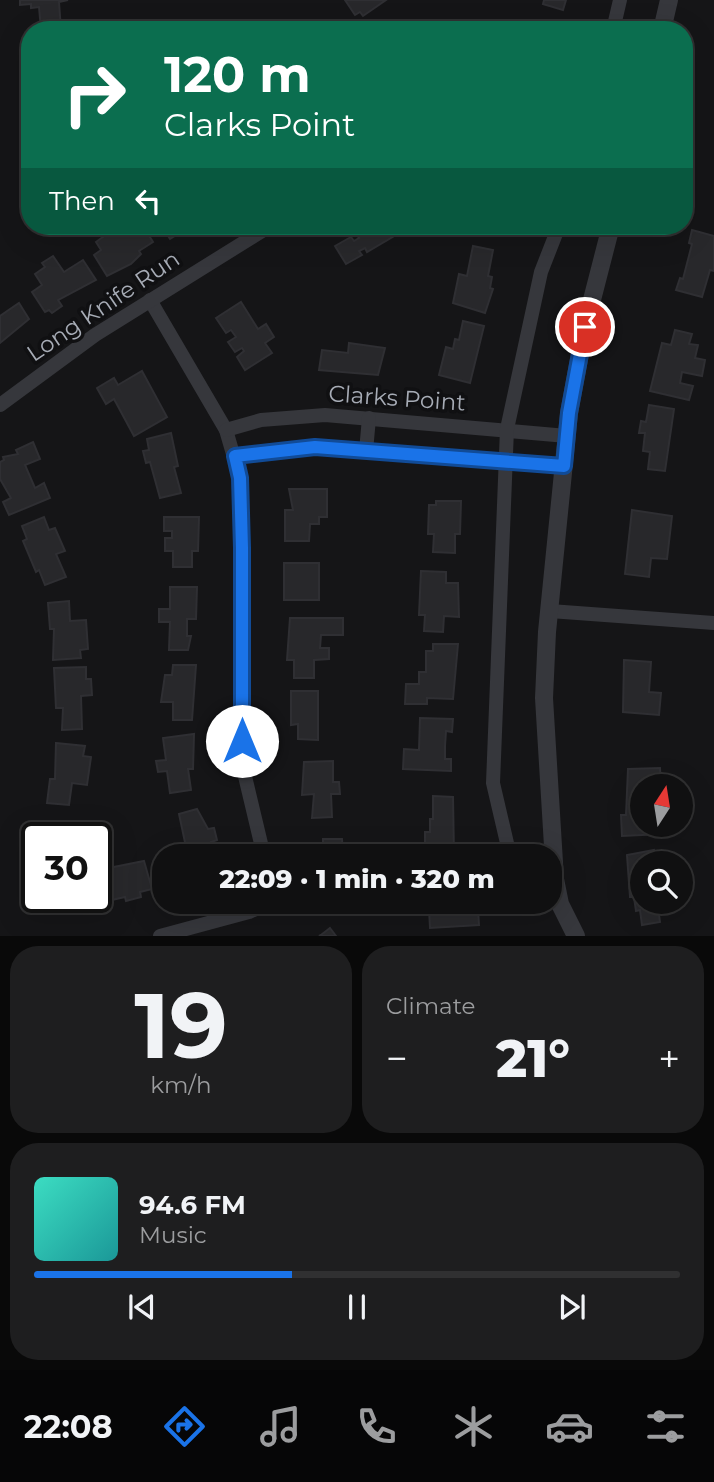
<!DOCTYPE html>
<html lang="en">
<head>
<meta charset="utf-8">
<style>
	:root { --surface:#101011; --page:#1e1e1f; --text:#f1f3f6; --muted:#9c9d9f; --line:#303031; --accent:#1a73e8 }
	body { margin:0; font-family:Montserrat,sans-serif; background:var(--page); color:var(--text); height:100vh; display:flex; flex-direction:column; font-size:26px; white-space:nowrap }
	* { box-sizing:border-box; margin:0 }
	p { font-size:23px; color:var(--muted) }
	.icon { flex:none; width:38px; height:38px; fill:none; stroke:currentColor; stroke-width:2; stroke-linecap:round; stroke-linejoin:round }
	.map { position:relative; height:936px; overflow:hidden }
	.drawer { display:flex; flex-direction:column; gap:10px; padding:10px; background:#090909; flex:1 }
	.drawer>* { flex:none }
	.hud { position:absolute; left:21px; top:21px; width:672px; height:214px; border-radius:28px; box-shadow:0 7px 28px #0002,0 0 0 2px var(--line); background:#0b6e4f; color:#fff; overflow:hidden }
	.needle { width:46px; rotate:12deg }
	.fabs { position:absolute; left:630px; top:774px; display:grid; gap:14px }
	.fabs a { display:grid; place-items:center; width:63px; height:63px; border-radius:50%; background:var(--surface); box-shadow:0 7px 28px #0002,0 0 0 2px var(--line); font-size:35px }
	.speed { position:absolute; left:21px; top:822px; display:flex; gap:14px; font-size:35px; font-weight:700; text-align:center }
	.speed>* { display:grid; place-content:center; width:91px; height:91px; border-radius:50%; background:var(--surface); box-shadow:0 7px 28px #0002,0 0 0 2px var(--line); line-height:1 }
	.speed .limit { border:4px solid #111; border-radius:10px; background:#fff; color:#111 }
	.pin { position:absolute; display:grid; place-items:center; width:60px; height:60px; color:#fff; margin:-30px; border:4px solid #fff; border-radius:50%; box-shadow:0 2px 7px #0007 }
	.me { position:absolute; width:77px; margin:-38px; rotate:0deg; stroke-linejoin:round; filter:drop-shadow(0 0 5px #0008) }
	.turn { display:flex; align-items:center; gap:24px; height:147px; padding:0 28px; font-size:32px }
	.turn .icon { width:91px; height:91px; stroke-width:2.5 }
	.turn b { display:block; font-size:49px; line-height:60px }
	.then { display:flex; align-items:center; height:66px; padding:0 28px; background:#0003; gap:14px; font-size:26px }
	.big { font-size:52px; font-weight:800; line-height:1.1 }
	.drawer .card { flex:1; display:flex; flex-direction:column; justify-content:center; gap:10px; min-width:0; padding:0 24px; border-radius:28px; background:var(--page) }
	.drawer .dial { align-items:center; gap:0 }
	.dial b { font-size:91px; line-height:1 }
	.song { display:flex; align-items:center; gap:21px }
	.cover { width:84px; height:84px; border-radius:10px; background:linear-gradient(135deg,hsl(170 70% 55%),hsl(180 70% 35%)) }
	.played { height:7px; border-radius:4px; background:linear-gradient(90deg,var(--accent) 40%,var(--line) 40%) }
	.keys { display:flex; justify-content:space-around; direction:ltr }
	.heat { display:flex; justify-content:space-between; align-items:center; font-size:38px; direction:ltr }
	.drawer .tiles { flex:1; display:grid; gap:10px; grid-template-columns:1fr 1fr }
	.card:last-child { grid-column:span 2 }
	.trip { position:absolute; left:152px; top:844px; width:410px; height:70px; border-radius:28px; background:var(--surface); box-shadow:0 7px 28px #0002,0 0 0 2px var(--line); font-weight:800; line-height:70px; text-align:center }
	.tab-bar { display:flex; height:112px; justify-content:space-around; align-items:center; background:#060607; color:var(--muted) }
	.tab-bar .icon { width:49px; height:49px }
	.tab-bar .selected { color:var(--accent) }
	.tab-bar b { font-size:32px; color:var(--text) }
	.map>svg:first-child { display:block }
	.building { fill:#28282b; stroke:#2f2f33; stroke-width:2 }
	.lines { fill:none; stroke-linecap:round; stroke-linejoin:round }
	.minor { stroke:#36373c; stroke-width:14 }
	.tertiary { stroke:#36373c; stroke-width:18 }
	.route-casing { stroke:#114b97; stroke-width:18 }
	.route { stroke:#1a73e8; stroke-width:12 }
	.labels { text-anchor:middle; stroke-width:7; stroke-linejoin:round; paint-order:stroke }
	.street-label { font-size:23px; fill:#a7acb6; stroke:#101012 }
</style>
</head>
<body>
<div class="map">
<svg width="714" height="936" viewBox="0 0 714 936">
	<rect width="100%" height="100%" fill="#151517"/>
	<!-- building -->
	<g class="building">
		<polygon points="20,0 68,0 59,2 61,30 41,30 39,7 31,8 31,4 20,5"/>
		<polygon points="345,0 386,0 363,16 360,12 355,15"/>
		<polygon points="544,0 566,0 563,10 543,4"/>
		<polygon points="118,226 123,226 127,233 143,226 153,242 139,251 141,254 131,264 107,276 94,255 101,250 96,242"/>
		<polygon points="162,226 187,226 188,228 170,239"/>
		<polygon points="358,226 390,226 396,235 367,252 365,248 359,251 362,255 346,264 335,246 351,237 354,241 359,238 353,229"/>
		<polygon points="692,230 714,236 714,271 710,270 702,297 676,290 680,278 683,279 692,244 689,243"/>
		<polygon points="473,246 493,250 488,276 492,277 490,288 493,289 485,313 453,303 459,274 467,276"/>
		<polygon points="53,256 64,272 83,260 96,280 58,300 62,306 52,313 49,310 45,312 32,292 42,285 35,274 45,267 42,263"/>
		<polygon points="241,302 258,329 266,324 274,337 265,343 272,353 245,370 237,357 244,351 242,348 235,352 228,342 236,337 231,330 226,333 216,318"/>
		<polygon points="19,303 29,319 0,343 0,316"/>
		<polygon points="463,321 484,326 470,383 439,375 446,347 453,349 455,339 459,340"/>
		<polygon points="675,330 692,334 689,344 698,345 695,358 705,360 702,376 682,372 680,383 693,386 689,400 650,391 662,343 671,345"/>
		<polygon points="349,343 385,348 378,375 319,370 322,350 348,353"/>
		<polygon points="142,371 167,417 134,436 114,399 106,404 97,388 114,378 118,385"/>
		<polygon points="649,405 674,409 665,471 648,469 650,452 643,451 645,433 639,433 641,421 646,422"/>
		<polygon points="171,433 178,466 174,467 181,493 160,498 150,462 146,463 143,451 149,450 147,439"/>
		<polygon points="33,442 40,459 25,465 35,488 44,483 50,498 9,515 3,502 11,498 0,479 0,462 4,460 3,457 18,454 16,450"/>
		<polygon points="289,489 327,489 327,517 319,517 319,524 310,524 309,541 285,541 285,510 293,510"/>
		<polygon points="436,501 461,501 460,534 455,534 455,553 433,552 434,534 428,534 429,505 436,505"/>
		<polygon points="632,510 672,516 667,559 651,558 649,577 625,574"/>
		<polygon points="44,517 49,530 55,528 65,551 56,554 66,577 45,585 39,570 36,572 23,541 27,539 22,526"/>
		<polygon points="164,517 199,517 198,551 192,551 192,567 173,567 173,551 165,551 165,538 172,538 172,531 164,531"/>
		<rect x="284" y="563" width="35" height="37"/>
		<polygon points="421,571 446,572 446,583 458,583 459,617 444,616 443,632 424,631 425,615 419,615"/>
		<polygon points="170,587 197,587 196,619 187,619 187,636 191,636 188,650 169,650 170,622 159,622 159,609 170,609"/>
		<polygon points="69,601 70,621 86,620 88,649 80,650 81,658 53,660 54,629 50,629 48,603"/>
		<polygon points="290,618 343,618 343,635 321,635 320,648 329,648 329,659 314,660 314,678 294,678 294,660 287,660"/>
		<polygon points="433,644 458,644 453,699 427,698 427,704 405,704 406,684 419,684 419,672 426,672 426,651 433,651"/>
		<polygon points="624,660 651,662 649,692 661,693 659,715 623,712"/>
		<polygon points="173,665 196,665 192,720 173,720 173,702 161,702 165,675 172,675"/>
		<polygon points="86,667 86,679 91,679 92,695 81,696 82,729 62,730 63,708 56,708 54,668"/>
		<polygon points="291,691 318,691 318,740 298,739 298,724 291,725"/>
		<polygon points="420,718 453,719 452,732 446,731 445,746 445,759 451,759 451,771 403,769 404,749 419,750"/>
		<polygon points="194,734 193,769 188,769 191,790 170,793 167,771 158,772 156,761 166,760 163,738"/>
		<polygon points="56,743 85,746 83,756 91,757 87,785 72,783 69,805 47,803 50,779 55,779"/>
		<polygon points="333,761 333,782 339,782 340,794 331,794 332,817 312,818 314,794 302,795 304,762"/>
		<polygon points="660,768 661,786 642,786 642,824 663,824 663,834 622,836 621,815 626,815 628,769"/>
		<polygon points="433,796 453,797 454,856 432,856 432,843 425,843 425,832 430,832 430,819 433,819"/>
		<polygon points="197,809 208,829 214,828 217,840 211,842 214,853 210,856 180,856 178,849 186,847 179,814"/>
		<polygon points="52,834 52,838 37,838 37,898 52,898 52,899 27,899 26,881 32,881 31,872 27,872 26,835"/>
		<polygon points="323,839 342,839 343,856 323,856"/>
		<polygon points="654,850 656,863 642,863 642,901 663,901 664,907 658,908 660,922 642,925 640,910 636,911 634,897 630,897 627,855"/>
		<polygon points="144,861 152,889 140,892 141,897 126,901 125,897 103,902 96,875 99,870"/>
		<polygon points="452,901 472,901 472,909 478,909 479,925 430,928 429,909 452,910"/>
		<polygon points="330,928 336,936 319,936 321,935"/>
	</g>
	<g class="lines">
		<!-- minor -->
		<g class="minor">
			<polyline points="613,30 620,0"/>
			<polyline points="150,300 226,430 240,478 243,768 264,856"/>
			<polyline points="0,405 95,335 270,226"/>
			<polyline points="226,430 261,420 325,415 567,436"/>
			<polyline points="366,451 369,418"/>
			<polyline points="235,456 315,447 564,466"/>
			<polyline points="550,611 714,623"/>
			<polyline points="510,856 493,783 507,429 541,272 559,226"/>
			<polyline points="160,936 249,912 258,908 262,901"/>
		</g>
		<!-- tertiary -->
		<g class="tertiary">
			<polyline points="662,30 669,0"/>
			<polyline points="576,936 560,904 555,879 544,698 547,632 569,413 585,327 611,226"/>
		</g>
	</g>
	<g class="lines">
		<defs>
			<polyline id="route" points="242,741 242,548 240,478 235,456 315,447 564,466 569,413 585,327"/>
		</defs>
		<!-- route casing -->
		<use href="#route" class="route-casing"/>
		<!-- route -->
		<use href="#route" class="route"/>
	</g>
	<g class="labels">
		<!-- street labels -->
		<g class="street-label">
			<text transform="translate(103 306) rotate(-34)" y="8">Long Knife Run</text>
			<text transform="translate(397 398) rotate(4)" y="8">Clarks Point</text>
		</g>
	</g>
</svg>
<div class="fabs">
<a><svg class="needle" viewBox="-14 -14 28 28"><path d="M0-13l5 13h-10z" fill="#e53935"/><path d="M0 13l5-13h-10z" fill="#9c9d9f"/></svg></a>
<a><svg class="icon" aria-label="search" viewBox="0 0 24 24"><circle cx="10" cy="10" r="6"/><path d="M15 15l6 6"/></svg></a>
</div>
<div class="speed"><div class="limit">30</div></div>
<div class="pin" style="left:585px;top:327px;background:#d93025"><svg class="icon" aria-label="arrive" viewBox="0 0 24 24"><path d="M6 21V4h12l-3 4 3 4H6"/></svg></div>
<svg class="me" style="left:242px;top:741px" viewBox="-20 -20 40 40"><circle r="19" fill="#fff"/><path d="M0-13L10 11 0 6-10 11z" fill="#1a73e8"/></svg>
<div class="trip">22:09 · 1 min · 320 m</div>
<div class="hud">
<div class="turn"><svg class="icon" aria-label="right" viewBox="0 0 24 24"><path d="M7 20v-9h11M14 6l5 5-5 5"/></svg><div><b>120 m</b>Clarks Point</div></div>
<div class="then">Then<svg class="icon" aria-label="left" viewBox="0 0 24 24"><path d="M17 20v-9H6M10 6l-5 5 5 5"/></svg></div>
</div>
</div>
<section class="drawer">
<div class="tiles">
<div class="card dial"><b>19</b><p>km/h</p></div>
<div class="card"><p>Climate</p>
<div class="heat"><a>−</a><b class="big">21°</b><a>+</a></div>
</div>
<div class="card">
<div class="song"><i class="cover"></i><div><b>94.6 FM</b><p>Music</p></div></div>
<div class="played"></div>
<div class="keys"><svg class="icon" aria-label="previous" viewBox="0 0 24 24"><path d="M18 5L8 12l10 7zM5 5v14"/></svg><svg class="icon" aria-label="pause" viewBox="0 0 24 24"><path d="M8 5v14M16 5v14"/></svg><svg class="icon" aria-label="next" viewBox="0 0 24 24"><path d="M6 5l10 7-10 7zM19 5v14"/></svg></div>
</div>
</div>
</section>
<nav class="tab-bar">
<b>22:08</b>
<svg class="icon selected" aria-label="directions" viewBox="0 0 24 24"><path d="M12 3l9 9-9 9-9-9zM9 14v-3h6M13 9l2 2-2 2"/></svg>
<svg class="icon" aria-label="music" viewBox="0 0 24 24"><path d="M9 18V5l10-2v13"/><circle cx="6" cy="18" r="3"/><circle cx="16" cy="16" r="3"/></svg>
<svg class="icon" aria-label="phone" viewBox="0 0 24 24"><path d="M5 4h4l2 5-3 2q2 4 5 5l2-3 5 2v4C11 20 4 13 5 4z"/></svg>
<svg class="icon" aria-label="climate" viewBox="0 0 24 24"><path d="M12 3v18M4 7l16 10M4 17L20 7"/></svg>
<svg class="icon" aria-label="car" viewBox="0 0 24 24"><path d="M5 17H2v-5l4-1 3-4h7l3 4 3 1v5h-3M9 17h6M6 11h13"/><circle cx="7" cy="17" r="2"/><circle cx="17" cy="17" r="2"/></svg>
<svg class="icon" aria-label="filters" viewBox="0 0 24 24"><path d="M4 7h16M4 17h16"/><circle cx="9" cy="7" r="2"/><circle cx="15" cy="17" r="2"/></svg>
</nav>
</body>
</html>
